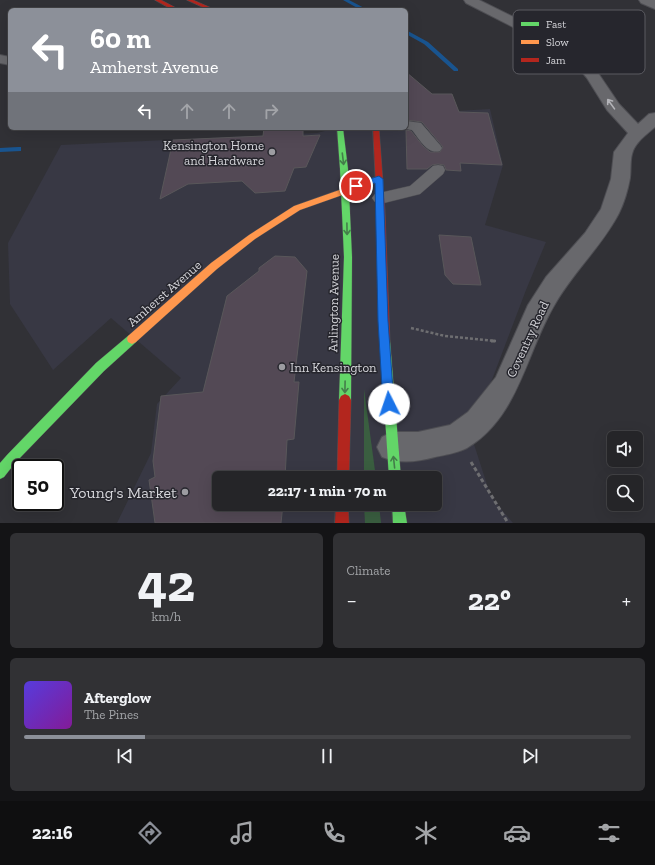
<!DOCTYPE html>
<html lang="en">
<head>
<meta charset="utf-8">
<style>
	:root { --surface:#252528; --page:#313134; --text:#f1f3f6; --muted:#a3a5a8; --line:#424245; --accent:#8c9099 }
	body { margin:0; font-family:"Zilla Slab",serif; background:var(--page); color:var(--text); height:100vh; display:flex; flex-direction:column; font-size:15px; white-space:nowrap }
	* { box-sizing:border-box; margin:0 }
	p { font-size:13px; color:var(--muted) }
	.icon { flex:none; width:22px; height:22px; fill:none; stroke:currentColor; stroke-width:2; stroke-linecap:round; stroke-linejoin:round }
	.map { position:relative; height:523px; overflow:hidden }
	.side { display:flex; flex-direction:column; gap:10px; padding:10px; background:#141416; flex:1 }
	.side>* { flex:none }
	.banner { position:absolute; left:8px; top:8px; width:400px; height:122px; border-radius:6px; box-shadow:0 4px 16px #0002,0 0 0 1px var(--line); background:#8c9099; color:#fff; overflow:hidden }
	.buttons { position:absolute; left:607px; top:431px; display:grid; gap:8px }
	.buttons a { display:grid; place-items:center; width:36px; height:36px; border-radius:6px; background:var(--surface); box-shadow:0 4px 16px #0002,0 0 0 1px var(--line); font-size:20px }
	.speed { position:absolute; left:12px; top:459px; display:flex; gap:8px; font-size:20px; font-weight:700; text-align:center }
	.speed>* { display:grid; place-content:center; width:52px; height:52px; border-radius:50%; background:var(--surface); box-shadow:0 4px 16px #0002,0 0 0 1px var(--line); line-height:1 }
	.speed .limit { border:2px solid #111; border-radius:6px; background:#fff; color:#111 }
	.pin { position:absolute; display:grid; place-items:center; width:34px; height:34px; color:#fff; margin:-17px; border:2px solid #fff; border-radius:50%; box-shadow:0 1px 4px #0007 }
	.me { position:absolute; width:44px; margin:-22px; rotate:356deg; stroke-linejoin:round; filter:drop-shadow(0 0 3px #0008) }
	.turn { display:flex; align-items:center; gap:14px; height:84px; padding:0 16px; font-size:18px }
	.turn .icon { width:52px; height:52px; stroke-width:2.5 }
	.turn b { display:block; font-size:28px; line-height:34px }
	.lanes { display:flex; align-items:center; height:38px; padding:0 16px; background:#0003; justify-content:center; gap:20px; direction:ltr }
	.lanes .off { opacity:.35 }
	.big { font-size:30px; font-weight:700; line-height:1.1 }
	.side .tile { flex:1; display:flex; flex-direction:column; justify-content:center; gap:6px; min-width:0; padding:0 14px; border-radius:6px; background:var(--page) }
	.side .dial { align-items:center; gap:0 }
	.dial b { font-size:52px; line-height:1 }
	.song { display:flex; align-items:center; gap:12px }
	.cover { width:48px; height:48px; border-radius:6px; background:linear-gradient(135deg,hsl(250 70% 55%),hsl(290 70% 35%)) }
	.played { height:4px; border-radius:2px; background:linear-gradient(90deg,var(--accent) 20%,var(--line) 20%) }
	.keys { display:flex; justify-content:space-around; direction:ltr }
	.heat { display:flex; justify-content:space-between; align-items:center; font-size:22px; direction:ltr }
	.side .tiles { flex:1; display:grid; gap:10px; grid-template-columns:1fr 1fr }
	.tile:last-child { grid-column:span 2 }
	.trip { position:absolute; left:212px; top:471px; width:230px; height:40px; border-radius:6px; background:var(--surface); box-shadow:0 4px 16px #0002,0 0 0 1px var(--line); font-weight:700; line-height:40px; text-align:center }
	.tab-bar { display:flex; height:64px; justify-content:space-around; align-items:center; background:#0f0f10; color:var(--muted) }
	.tab-bar .icon { width:28px; height:28px }
	.tab-bar .active { color:var(--accent) }
	.tab-bar b { font-size:18px; color:var(--text) }
	.map>svg:first-child { display:block }
	.built { fill:#383844; fill-rule:evenodd }
	.green { fill:#3a5e40 }
	.lines { fill:none; stroke-linecap:round; stroke-linejoin:round }
	.stream { fill:#19548f; fill-rule:evenodd }
	.building { fill:#534955; stroke:#59575a }
	.lane-casing { stroke:#4e4e53; stroke-width:1 }
	.street-casing { stroke:#4e4e53; stroke-width:2 }
	.fast-casing { stroke:#4e4e53; stroke-width:1 }
	.slow-casing { stroke:#4e4e53; stroke-width:1 }
	.jam-casing { stroke:#4e4e53; stroke-width:1 }
	.path-far1 { stroke:#6e6e71; stroke-width:2.5; stroke-dasharray:3 2; stroke-linecap:butt }
	.path { stroke:#6e6e71; stroke-width:3; stroke-dasharray:4 2.5; stroke-linecap:butt }
	.lane { fill:#68686c; fill-rule:evenodd }
	.street { fill:#68686c; fill-rule:evenodd }
	.fast { fill:#63d668; fill-rule:evenodd }
	.slow { fill:#ff974d; fill-rule:evenodd }
	.jam { fill:#b3261e; fill-rule:evenodd }
	.oneway { stroke:#b4b4b9 }
	.oneway2 { stroke:#447e4a }
	.route { fill:#1a73e8; stroke:#114b97 }
	.poi-dot { fill:#9c9ca1; stroke:#26262d; stroke-width:1.5 }
	.labels { text-anchor:middle; stroke-width:3; stroke-linejoin:round; paint-order:stroke }
	.poi-label { font-size:13px; fill:#d5d5da; stroke:#26262d; text-anchor:end }
	.street-label { font-size:13px; fill:#d5d5da; stroke:#26262d }
	.near-poi-label { font-size:16px; fill:#d5d5da; stroke:#26262d; text-anchor:end }
	.key { fill:#26262d; stroke:#5b5b61; stroke-width:1 }
	.key-label { font-size:11px; fill:#d5d5da }
</style>
</head>
<body>
<div class="map">
<svg width="655" height="523" viewBox="0 0 655 523">
	<rect width="100%" height="100%" fill="#313136"/>
	<!-- built -->
	<path class="built" d="M490 109 503 165 485 225 546 242 526 290 471 435 491 497 513 523H117L151 453 157 404 181 378 111 318 53 370 10 304 8 243 61 145 317 133 337 128H406V114ZM219 478H435V504H219Z"/>
	<!-- green -->
	<g class="green">
		<polygon points="364,389 376,478 364,478"/>
		<polygon points="364,504 379,504 381,523 365,523"/>
	</g>
	<g class="lines">
		<!-- stream -->
		<g class="stream">
			<polygon points="343,0 349,0 368,10 361,10"/>
			<polygon points="406,30 428,42 458,69 458,71 454,71 424,44 406,34"/>
			<polygon points="18,147 21,147 21,151 0,152 0,148"/>
		</g>
	</g>
	<!-- building -->
	<g class="building">
		<polygon points="406,72 432,94 452,94 459,112 488,113 502,165 460,163 461,171 446,170 444,165 438,164 432,165 427,169 407,169 406,130 411,131 423,146 430,152 440,152 443,147 422,122 406,120"/>
		<polygon points="264,128 303,128 303,136 320,135 306,167 294,168 285,191 255,193 242,181 188,184 160,199 173,140 263,136"/>
		<polygon points="439,235 471,237 481,285 453,284 445,275"/>
		<polygon points="275,256 295,257 307,271 294,382 299,382 294,439 287,440 285,478 219,478 219,504 283,504 281,523 155,523 149,480 155,477 153,461 161,396 203,392 227,296 259,271 259,268"/>
	</g>
	<g class="lines">
		<defs>
			<g id="lane">
				<path d="M406 121 421 123 440 145 442 148 440 151C427 155 419 138 412 130L402 128H406Z"/>
				<polygon points="438,165 443,166 445,170 443,174 420,194 380,204 375,202 372,198 375,194 410,186 433,166"/>
			</g>
			<g id="street">
				<path d="M464 0H479L566 43 584 56 598 73 619 104 638 124 649 114 655 113V127C647 134 634 143 632 154 630 161 631 170 630 178 628 189 624 203 619 213 602 246 574 271 555 304 526 352 519 417 467 448 457 453 445 455 435 457 417 462 399 464 382 457L377 447 382 437 392 432H418L450 425 468 412 496 377 528 305 546 277 585 233 601 209 611 179 614 152 628 133 607 110 587 78 574 62 556 49 466 3Z"/>
				<polygon points="639,0 655,0 655,9 641,3"/>
				<polygon points="0,55 10,57 10,65 0,63"/>
			</g>
			<g id="fast">
				<polygon points="337,128 343,128 348,169 352,257 351,400 349,404 345,406 341,404 339,400 344,257 340,169"/>
				<polygon points="132,334 136,336 137,339 136,342 104,371 15,463 4,477 0,479 0,463 7,455 96,363 128,336"/>
				<polygon points="385,336 389,338 390,341 401,478 389,478 380,341 381,338"/>
				<polygon points="392,504 404,504 407,523 393,523"/>
			</g>
			<polygon id="slow" points="379,176 383,179 382,181 300,210 255,239 217,269 136,342 132,344 128,342 127,339 128,336 211,263 249,235 294,206"/>
			<g id="jam">
				<polygon points="155,0 161,0 180,10 173,10"/>
				<polygon points="187,0 193,0 216,10 209,10"/>
				<polygon points="373,128 379,128 385,211 390,341 389,344 385,346 381,344 380,341 377,211"/>
				<polygon points="345,394 349,396 351,400 349,478 337,478 339,400 341,396"/>
				<polygon points="336,504 348,504 349,523 335,523"/>
			</g>
		</defs>
		<!-- lane casing -->
		<use href="#lane" class="lane-casing"/>
		<!-- street casing -->
		<use href="#street" class="street-casing"/>
		<!-- fast casing -->
		<use href="#fast" class="fast-casing"/>
		<!-- slow casing -->
		<use href="#slow" class="slow-casing"/>
		<!-- jam casing -->
		<use href="#jam" class="jam-casing"/>
		<!-- path-far1 -->
		<polyline class="path-far1" points="411,328 445,336 496,341"/>
		<!-- path -->
		<g class="path">
			<polyline points="491,341 496,341"/>
			<polyline points="471,462 508,523"/>
		</g>
		<!-- lane -->
		<use href="#lane" class="lane"/>
		<!-- street -->
		<use href="#street" class="street"/>
		<!-- fast -->
		<use href="#fast" class="fast"/>
		<!-- slow -->
		<use href="#slow" class="slow"/>
		<!-- jam -->
		<use href="#jam" class="jam"/>
	</g>
	<!-- one-way arrows -->
	<defs><path id="oneway-shaft" d="M-6 0H5M1.5-3L5.5 0L1.5 3" fill="none" stroke-width="1.6" stroke-linecap="round" stroke-linejoin="round"/></defs>
	<use class="oneway" href="#oneway-shaft" transform="translate(611 104) rotate(-126)"/>
	<g class="oneway2">
		<use href="#oneway-shaft" transform="translate(343 159) rotate(83)"/>
		<use href="#oneway-shaft" transform="translate(347 229) rotate(89)"/>
		<use href="#oneway-shaft" transform="translate(345 387) rotate(91)"/>
		<use href="#oneway-shaft" transform="translate(394 462) rotate(-96)"/>
	</g>
	<!-- route -->
	<polygon class="route" points="379,176 383,179 388,321 394,404 393,408 389,410 385,408 383,404 378,321 375,183 356,189 352,186 354,184"/>
	<!-- markers -->
	<g class="poi-dot">
		<circle cx="272" cy="152" r="4"/>
		<circle cx="282" cy="367" r="4"/>
		<circle cx="185" cy="492" r="4"/>
	</g>
	<g class="labels">
		<!-- poi labels -->
		<g class="poi-label">
			<text x="264" y="150">Kensington Home<tspan x="264" dy="15">and Hardware</tspan></text>
			<text x="290" y="372" text-anchor="start">Inn Kensington</text>
		</g>
		<!-- street labels -->
		<g class="street-label">
			<text transform="translate(164 293) rotate(-41)" y="5">Amherst Avenue</text>
			<text transform="translate(333 303) rotate(-89)" y="5">Arlington Avenue</text>
			<text transform="translate(527 339) rotate(-65)" y="5">Coventry Road</text>
		</g>
		<!-- near-poi labels -->
		<g class="near-poi-label">
			<text x="177" y="498">Young's Market</text>
		</g>
	</g>
	<!-- legend -->
	<rect x="513" y="10" width="132" height="64" rx="6" class="key"/>
	<rect x="521" y="22" width="18" height="4" fill="#63d668"/>
	<rect x="521" y="40" width="18" height="4" fill="#ff974d"/>
	<rect x="521" y="58" width="18" height="4" fill="#b3261e"/>
	<g class="key-label">
		<text x="546" y="28">Fast</text>
		<text x="546" y="46">Slow</text>
		<text x="546" y="64">Jam</text>
	</g>
</svg>
<div class="buttons">
<a><svg class="icon" aria-label="sound" viewBox="0 0 24 24"><path d="M4 9h4l5-4v14l-5-4H4zM17 9q2 3 0 6"/></svg></a>
<a><svg class="icon" aria-label="search" viewBox="0 0 24 24"><circle cx="10" cy="10" r="6"/><path d="M15 15l6 6"/></svg></a>
</div>
<div class="speed"><div class="limit">50</div></div>
<div class="pin" style="left:356px;top:186px;background:#d93025"><svg class="icon" aria-label="arrive" viewBox="0 0 24 24"><path d="M6 21V4h12l-3 4 3 4H6"/></svg></div>
<svg class="me" style="left:389px;top:404px" viewBox="-20 -20 40 40"><circle r="19" fill="#fff"/><path d="M0-13L10 11 0 6-10 11z" fill="#1a73e8"/></svg>
<div class="trip">22:17 · 1 min · 70 m</div>
<div class="banner">
<div class="turn"><svg class="icon" aria-label="left" viewBox="0 0 24 24"><path d="M17 20v-9H6M10 6l-5 5 5 5"/></svg><div><b>60 m</b>Amherst Avenue</div></div>
<div class="lanes"><svg class="icon" aria-label="left" viewBox="0 0 24 24"><path d="M17 20v-9H6M10 6l-5 5 5 5"/></svg><svg class="icon off" aria-label="ahead" viewBox="0 0 24 24"><path d="M12 20V5M6 11l6-6 6 6"/></svg><svg class="icon off" aria-label="ahead" viewBox="0 0 24 24"><path d="M12 20V5M6 11l6-6 6 6"/></svg><svg class="icon off" aria-label="right" viewBox="0 0 24 24"><path d="M7 20v-9h11M14 6l5 5-5 5"/></svg></div>
</div>
</div>
<section class="side">
<div class="tiles">
<div class="tile dial"><b>42</b><p>km/h</p></div>
<div class="tile"><p>Climate</p>
<div class="heat"><a>−</a><b class="big">22°</b><a>+</a></div>
</div>
<div class="tile">
<div class="song"><i class="cover"></i><div><b>Afterglow</b><p>The Pines</p></div></div>
<div class="played"></div>
<div class="keys"><svg class="icon" aria-label="previous" viewBox="0 0 24 24"><path d="M18 5L8 12l10 7zM5 5v14"/></svg><svg class="icon" aria-label="pause" viewBox="0 0 24 24"><path d="M8 5v14M16 5v14"/></svg><svg class="icon" aria-label="next" viewBox="0 0 24 24"><path d="M6 5l10 7-10 7zM19 5v14"/></svg></div>
</div>
</div>
</section>
<nav class="tab-bar">
<b>22:16</b>
<svg class="icon active" aria-label="directions" viewBox="0 0 24 24"><path d="M12 3l9 9-9 9-9-9zM9 14v-3h6M13 9l2 2-2 2"/></svg>
<svg class="icon" aria-label="music" viewBox="0 0 24 24"><path d="M9 18V5l10-2v13"/><circle cx="6" cy="18" r="3"/><circle cx="16" cy="16" r="3"/></svg>
<svg class="icon" aria-label="phone" viewBox="0 0 24 24"><path d="M5 4h4l2 5-3 2q2 4 5 5l2-3 5 2v4C11 20 4 13 5 4z"/></svg>
<svg class="icon" aria-label="climate" viewBox="0 0 24 24"><path d="M12 3v18M4 7l16 10M4 17L20 7"/></svg>
<svg class="icon" aria-label="car" viewBox="0 0 24 24"><path d="M5 17H2v-5l4-1 3-4h7l3 4 3 1v5h-3M9 17h6M6 11h13"/><circle cx="7" cy="17" r="2"/><circle cx="17" cy="17" r="2"/></svg>
<svg class="icon" aria-label="filters" viewBox="0 0 24 24"><path d="M4 7h16M4 17h16"/><circle cx="9" cy="7" r="2"/><circle cx="15" cy="17" r="2"/></svg>
</nav>
</body>
</html>
